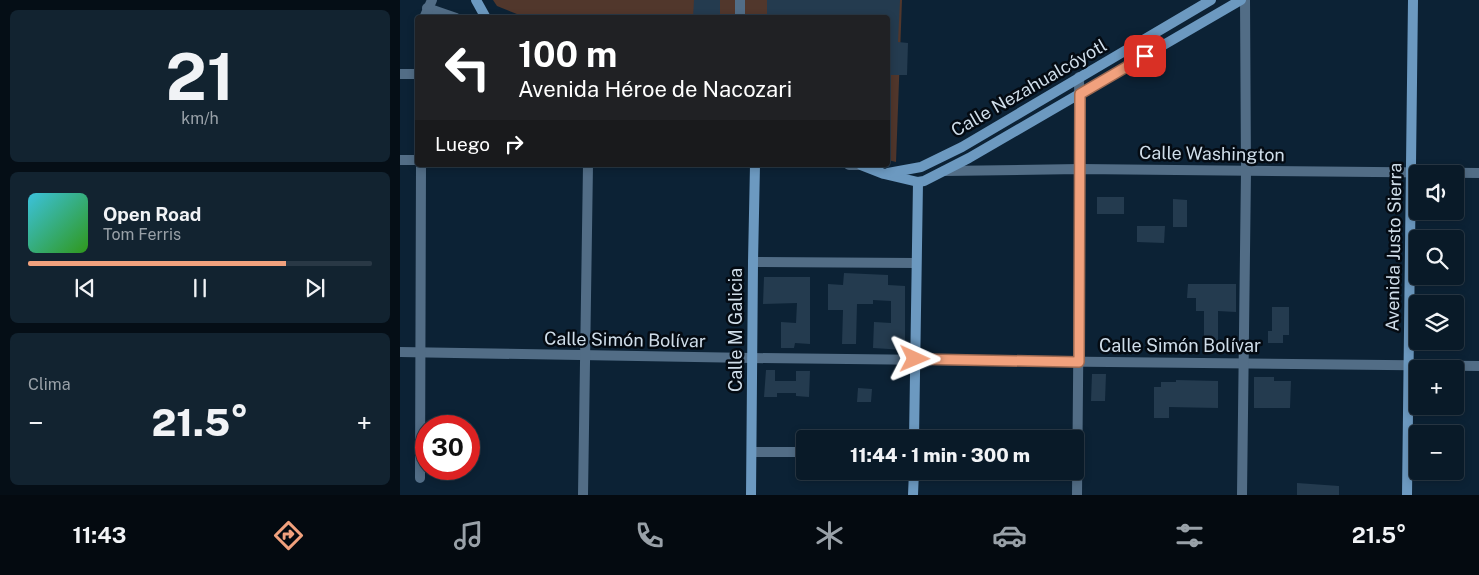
<!DOCTYPE html>
<html lang="es">
<head>
<meta charset="utf-8">
<style>
	:root { --surface:#091a28; --page:#122330; --text:#f1f3f6; --muted:#99a1a8; --line:#293845; --accent:#f1a17d }
	body { margin:0; font-family:"Public Sans",sans-serif; background:var(--page); color:var(--text); height:100vh; display:flex; flex-direction:column; font-size:19px; white-space:nowrap }
	* { box-sizing:border-box; margin:0 }
	p { font-size:16px; color:var(--muted) }
	.icon { flex:none; width:28px; height:28px; fill:none; stroke:currentColor; stroke-width:2; stroke-linecap:round; stroke-linejoin:round }
	.map { position:relative; flex:1; overflow:hidden }
	.sheet { display:flex; flex-direction:column; gap:10px; padding:10px; background:#050e16; width:400px }
	.sheet>* { flex:none }
	.guide { position:absolute; left:15px; top:15px; width:475px; height:152px; border-radius:5px; box-shadow:0 2px 8px #0003,0 0 0 1px var(--line); background:#202124; color:#fff; overflow:hidden }
	.buttons { position:absolute; left:1009px; top:165px; display:grid; gap:10px }
	.buttons a { display:grid; place-items:center; width:55px; height:55px; border-radius:5px; background:var(--surface); box-shadow:0 2px 8px #0003,0 0 0 1px var(--line); font-size:25px }
	.speed { position:absolute; left:15px; top:415px; display:flex; gap:10px; font-size:25px; font-weight:700; text-align:center }
	.speed>* { display:grid; place-content:center; width:65px; height:65px; border-radius:50%; background:var(--surface); box-shadow:0 2px 8px #0003,0 0 0 1px var(--line); line-height:1 }
	.speed .limit { border:8px solid #d22; background:#fff; color:#111 }
	.pin { position:absolute; display:grid; place-items:center; width:42px; height:42px; color:#fff; margin:-21px; border-radius:10px; box-shadow:0 2px 8px #0006 }
	.me { position:absolute; width:55px; margin:-28px; rotate:91deg; stroke-linejoin:round; filter:drop-shadow(0 0 4px #0008) }
	.turn { display:flex; align-items:center; gap:18px; height:105px; padding:0 20px; font-size:22px }
	.turn .icon { width:65px; height:65px; stroke-width:2.5 }
	.turn b { display:block; font-size:35px; line-height:42px }
	.then { display:flex; align-items:center; height:48px; padding:0 20px; background:#0003; gap:10px; font-size:19px }
	.big { font-size:38px; font-weight:800; line-height:1.1 }
	.sheet .card { flex:1; display:flex; flex-direction:column; justify-content:center; gap:8px; min-width:0; padding:0 18px; border-radius:8px; background:var(--page) }
	.sheet .dial { align-items:center; gap:0 }
	.dial b { font-size:65px; line-height:1 }
	.song { display:flex; align-items:center; gap:15px }
	.cover { width:60px; height:60px; border-radius:8px; background:linear-gradient(135deg,hsl(190 70% 55%),hsl(110 70% 35%)) }
	.played { height:5px; border-radius:2px; background:linear-gradient(90deg,var(--accent) 75%,var(--line) 75%) }
	.keys { display:flex; justify-content:space-around; direction:ltr }
	.heat { display:flex; justify-content:space-between; align-items:center; font-size:28px; direction:ltr }
	.trip { position:absolute; left:396px; top:430px; width:288px; height:50px; border-radius:5px; background:var(--surface); box-shadow:0 2px 8px #0003,0 0 0 1px var(--line); font-weight:800; line-height:50px; text-align:center }
	.dock { display:flex; height:80px; justify-content:space-around; align-items:center; background:#040a10; color:var(--muted) }
	.dock .icon { width:35px; height:35px }
	.dock .active { color:var(--accent) }
	.dock b { font-size:22px; color:var(--text) }
	main { display:flex; flex:1; min-height:0 }
	.map>svg:first-child { display:block }
	.green { fill:#51372c }
	.building { fill:#243b4f }
	.lines { fill:none; stroke-linecap:round; stroke-linejoin:round }
	.street { stroke:#526d86; stroke-width:10 }
	.secondary { stroke:#6c99c0; stroke-width:10 }
	.route-casing { stroke:#9d6951; stroke-width:12 }
	.route { stroke:#f1a17d; stroke-width:9 }
	.labels { text-anchor:middle; stroke-width:5; stroke-linejoin:round; paint-order:stroke }
	.street-label { font-size:18px; fill:#cfdde9; stroke:#040b13 }
</style>
</head>
<body>
<main>
<section class="sheet">
<div class="card dial"><b>21</b><p>km/h</p></div>
<div class="card">
<div class="song"><i class="cover"></i><div><b>Open Road</b><p>Tom Ferris</p></div></div>
<div class="played"></div>
<div class="keys"><svg class="icon" aria-label="previous" viewBox="0 0 24 24"><path d="M18 5L8 12l10 7zM5 5v14"/></svg><svg class="icon" aria-label="pause" viewBox="0 0 24 24"><path d="M8 5v14M16 5v14"/></svg><svg class="icon" aria-label="next" viewBox="0 0 24 24"><path d="M6 5l10 7-10 7zM19 5v14"/></svg></div>
</div>
<div class="card"><p>Clima</p>
<div class="heat"><a>−</a><b class="big">21.5°</b><a>+</a></div>
</div>
</section>
<div class="map">
<svg width="1079" height="495" viewBox="0 0 1079 495">
	<rect width="100%" height="100%" fill="#0c2235"/>
	<!-- green -->
	<polygon class="green" points="93,0 502,0 496,162 488,160 488,18 127,18 97,6"/>
	<!-- building -->
	<g class="building">
		<polygon points="294,0 320,0 320,18 293,18"/>
		<polygon points="367,0 500,0 498,42 508,43 507,75 488,75 488,18 367,18"/>
		<rect x="697" y="197" width="27" height="17"/>
		<polygon points="773,199 787,200 787,227 773,227"/>
		<polygon points="737,226 765,226 764,243 737,242"/>
		<polygon points="444,273 488,275 488,285 505,286 505,350 473,348 474,322 491,323 491,301 473,300 473,304 457,304 456,344 442,344 443,310 428,310 428,284 443,285"/>
		<polygon points="364,277 410,277 410,344 395,343 394,348 381,348 381,322 396,323 397,303 363,304"/>
		<polygon points="788,284 836,284 836,312 818,311 818,343 804,343 804,311 796,311 796,298 787,298"/>
		<polygon points="872,307 889,307 889,335 883,335 883,343 868,343 868,331 872,331"/>
		<polygon points="366,370 375,370 375,381 396,381 396,371 410,371 409,397 396,396 396,393 377,393 377,397 364,397"/>
		<polygon points="692,374 706,374 705,401 691,401"/>
		<polygon points="854,377 874,377 874,381 891,381 890,408 854,408"/>
		<polygon points="776,380 818,381 818,408 769,407 769,418 754,418 754,387 761,387 761,382 776,382"/>
		<polygon points="458,388 472,389 471,402 457,402"/>
		<polygon points="897,483 939,486 939,495 897,495"/>
	</g>
	<g class="lines">
		<!-- street -->
		<g class="street">
			<polyline points="27,8 56,18"/>
			<polyline points="24,18 32,0"/>
			<polyline points="340,18 340,0"/>
			<polyline points="0,74 18,74"/>
			<polyline points="0,160 18,160"/>
			<polyline points="449,165 461,165"/>
			<polyline points="544,171 680,169 1079,173"/>
			<polyline points="353,262 516,263"/>
			<polyline points="0,352 352,358 1079,366"/>
			<polyline points="352,452 405,452"/>
			<polyline points="20,478 21,165"/>
			<polyline points="183,495 188,165"/>
			<polyline points="677,495 680,169 679,77"/>
			<polyline points="842,495 846,171 845,0"/>
		</g>
		<!-- secondary -->
		<g class="secondary">
			<polyline points="76,0 86,18"/>
			<polyline points="461,165 484,174 518,182 524,181 569,158 841,0"/>
			<polyline points="488,173 521,167 562,147 811,0"/>
			<polyline points="514,439 518,182"/>
			<polyline points="351,495 353,262 355,165"/>
			<polyline points="513,495 514,471"/>
			<polyline points="1007,495 1013,0"/>
		</g>
	</g>
	<g class="lines">
		<defs>
			<polyline id="route" points="515,359 679,362 680,94 745,56"/>
		</defs>
		<!-- route casing -->
		<use href="#route" class="route-casing"/>
		<!-- route -->
		<use href="#route" class="route"/>
	</g>
	<g class="labels">
		<!-- street labels -->
		<g class="street-label">
			<text transform="translate(629 88) rotate(-30)" y="6">Calle Nezahualcóyotl</text>
			<text transform="translate(812 154) rotate(1)" y="6">Calle Washington</text>
			<text transform="translate(994 247) rotate(-89)" y="6">Avenida Justo Sierra</text>
			<text transform="translate(336 330) rotate(-90)" y="6">Calle M Galicia</text>
			<text transform="translate(225 340) rotate(1)" y="6">Calle Simón Bolívar</text>
			<text x="780" y="352">Calle Simón Bolívar</text>
		</g>
	</g>
</svg>
<div class="buttons">
<a><svg class="icon" aria-label="sound" viewBox="0 0 24 24"><path d="M4 9h4l5-4v14l-5-4H4zM17 9q2 3 0 6"/></svg></a>
<a><svg class="icon" aria-label="search" viewBox="0 0 24 24"><circle cx="10" cy="10" r="6"/><path d="M15 15l6 6"/></svg></a>
<a><svg class="icon" aria-label="layers" viewBox="0 0 24 24"><path d="M12 4l9 5-9 5-9-5zM3 14l9 5 9-5"/></svg></a>
<a>+</a>
<a>−</a>
</div>
<div class="speed"><div class="limit">30</div></div>
<div class="pin" style="left:745px;top:56px;background:#d93025"><svg class="icon" aria-label="arrive" viewBox="0 0 24 24"><path d="M6 21V4h12l-3 4 3 4H6"/></svg></div>
<svg class="me" style="left:515px;top:359px" viewBox="-20 -20 40 40"><path d="M0-17L14 15 0 8-14 15z" fill="#f1a17d" stroke="#fff" stroke-width="4"/></svg>
<div class="trip">11:44 · 1 min · 300 m</div>
<div class="guide">
<div class="turn"><svg class="icon" aria-label="left" viewBox="0 0 24 24"><path d="M17 20v-9H6M10 6l-5 5 5 5"/></svg><div><b>100 m</b>Avenida Héroe de Nacozari</div></div>
<div class="then">Luego<svg class="icon" aria-label="right" viewBox="0 0 24 24"><path d="M7 20v-9h11M14 6l5 5-5 5"/></svg></div>
</div>
</div>
</main>
<nav class="dock">
<b>11:43</b>
<svg class="icon active" aria-label="directions" viewBox="0 0 24 24"><path d="M12 3l9 9-9 9-9-9zM9 14v-3h6M13 9l2 2-2 2"/></svg>
<svg class="icon" aria-label="music" viewBox="0 0 24 24"><path d="M9 18V5l10-2v13"/><circle cx="6" cy="18" r="3"/><circle cx="16" cy="16" r="3"/></svg>
<svg class="icon" aria-label="phone" viewBox="0 0 24 24"><path d="M5 4h4l2 5-3 2q2 4 5 5l2-3 5 2v4C11 20 4 13 5 4z"/></svg>
<svg class="icon" aria-label="climate" viewBox="0 0 24 24"><path d="M12 3v18M4 7l16 10M4 17L20 7"/></svg>
<svg class="icon" aria-label="car" viewBox="0 0 24 24"><path d="M5 17H2v-5l4-1 3-4h7l3 4 3 1v5h-3M9 17h6M6 11h13"/><circle cx="7" cy="17" r="2"/><circle cx="17" cy="17" r="2"/></svg>
<svg class="icon" aria-label="filters" viewBox="0 0 24 24"><path d="M4 7h16M4 17h16"/><circle cx="9" cy="7" r="2"/><circle cx="15" cy="17" r="2"/></svg>
<b>21.5°</b>
</nav>
</body>
</html>
